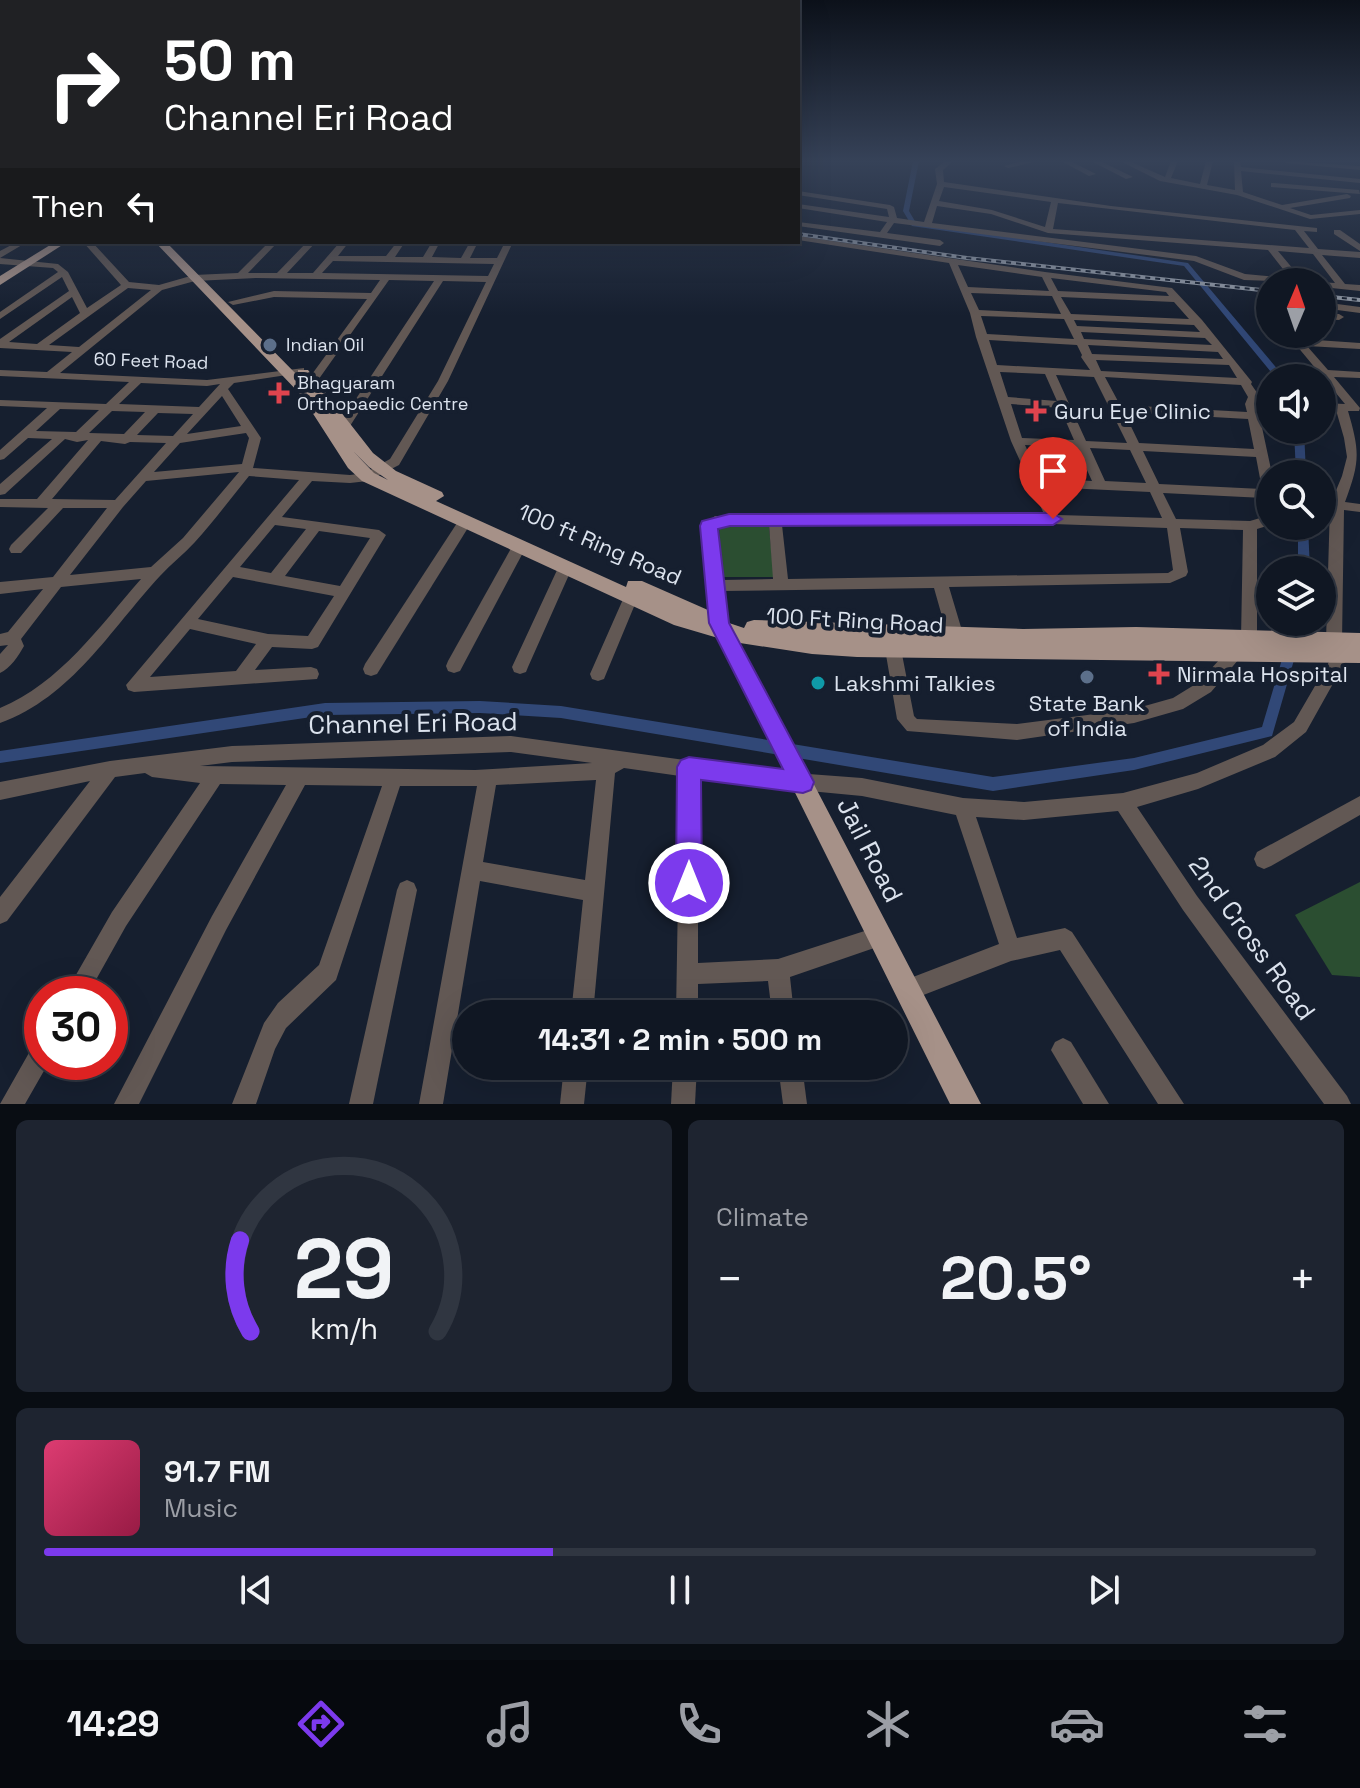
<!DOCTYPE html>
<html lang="en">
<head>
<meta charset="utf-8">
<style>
	:root { --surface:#101723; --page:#1e2430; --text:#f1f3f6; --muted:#9c9fa6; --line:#303641; --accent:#7c3aed }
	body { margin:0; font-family:"Space Grotesk",sans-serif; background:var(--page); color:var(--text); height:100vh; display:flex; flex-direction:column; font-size:30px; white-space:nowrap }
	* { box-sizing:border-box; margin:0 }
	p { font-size:26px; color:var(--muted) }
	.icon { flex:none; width:44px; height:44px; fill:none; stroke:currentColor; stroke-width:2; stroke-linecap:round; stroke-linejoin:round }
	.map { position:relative; height:1104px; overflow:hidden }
	.side { display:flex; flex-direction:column; gap:16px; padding:16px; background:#090d13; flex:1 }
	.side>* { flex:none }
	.top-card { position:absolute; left:0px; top:0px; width:800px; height:244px; box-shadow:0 8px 32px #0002,0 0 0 2px var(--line); background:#202124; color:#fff; overflow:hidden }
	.needle { width:52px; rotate:2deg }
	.controls { position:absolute; left:1256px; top:268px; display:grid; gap:16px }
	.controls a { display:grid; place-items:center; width:80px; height:80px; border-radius:50%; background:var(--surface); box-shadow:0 8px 32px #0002,0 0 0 2px var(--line); font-size:40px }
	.speed { position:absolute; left:24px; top:976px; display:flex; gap:16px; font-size:40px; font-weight:700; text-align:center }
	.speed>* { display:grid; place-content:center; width:104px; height:104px; border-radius:50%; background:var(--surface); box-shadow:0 8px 32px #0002,0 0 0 2px var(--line); line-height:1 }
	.speed .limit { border:12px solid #d22; background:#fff; color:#111 }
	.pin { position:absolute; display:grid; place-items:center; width:68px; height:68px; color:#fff; margin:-82px -34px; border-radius:50% 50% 50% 0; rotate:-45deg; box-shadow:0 0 8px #0007 }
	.pin .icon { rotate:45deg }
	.me { position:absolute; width:88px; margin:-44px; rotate:0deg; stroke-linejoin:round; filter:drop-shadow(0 0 6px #0008) }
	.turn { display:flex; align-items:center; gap:28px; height:168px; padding:0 32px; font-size:36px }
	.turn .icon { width:104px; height:104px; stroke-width:2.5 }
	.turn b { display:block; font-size:56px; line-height:68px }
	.then { display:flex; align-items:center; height:76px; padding:0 32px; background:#0003; gap:16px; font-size:30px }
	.big { font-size:60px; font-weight:700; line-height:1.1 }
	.side .widget { flex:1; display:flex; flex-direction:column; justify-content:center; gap:12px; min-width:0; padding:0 28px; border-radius:12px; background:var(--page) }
	.side .dial { align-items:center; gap:0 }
	.dial svg { height:208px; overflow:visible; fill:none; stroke:var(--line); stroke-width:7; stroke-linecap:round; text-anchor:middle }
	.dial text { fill:var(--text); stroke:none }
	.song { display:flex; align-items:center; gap:24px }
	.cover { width:96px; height:96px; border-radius:12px; background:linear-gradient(135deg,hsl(340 70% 55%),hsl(340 70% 35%)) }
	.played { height:8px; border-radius:4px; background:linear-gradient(90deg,var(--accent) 40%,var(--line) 40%) }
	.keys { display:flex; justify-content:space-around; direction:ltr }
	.heat { display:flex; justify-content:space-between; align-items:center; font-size:44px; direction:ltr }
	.side .tiles { flex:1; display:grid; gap:16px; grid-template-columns:1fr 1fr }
	.widget:last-child { grid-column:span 2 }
	.trip { position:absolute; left:452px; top:1000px; width:456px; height:80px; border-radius:40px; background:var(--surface); box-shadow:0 8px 32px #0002,0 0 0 2px var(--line); font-weight:700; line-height:80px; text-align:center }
	.menu { display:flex; height:128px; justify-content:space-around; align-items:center; background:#06090e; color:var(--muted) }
	.menu .icon { width:56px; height:56px }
	.menu .current { color:var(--accent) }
	.menu b { font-size:36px; color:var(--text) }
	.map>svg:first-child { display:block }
	.green { fill:#2b4e31 }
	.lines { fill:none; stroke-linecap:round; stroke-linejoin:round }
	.canal { fill:#314877; fill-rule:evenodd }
	.minor { fill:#625854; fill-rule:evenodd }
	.major { fill:#a69188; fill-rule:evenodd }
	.rail-casing { stroke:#929aa6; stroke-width:4 }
	.rail { stroke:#161f2f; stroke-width:2; stroke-dasharray:5; stroke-linecap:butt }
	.route { fill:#7c3aed; stroke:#51269a; stroke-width:2 }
	.service-dot { fill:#5c6f8a; stroke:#161f2f; stroke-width:3 }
	.health-dot { fill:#e0444e; stroke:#161f2f; stroke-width:3 }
	.culture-dot { fill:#0f9aa8; stroke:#161f2f; stroke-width:3 }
	.labels { text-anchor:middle; stroke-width:8; stroke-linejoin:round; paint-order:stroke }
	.far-poi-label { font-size:18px; fill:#dce3ee; stroke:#161f2f; text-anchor:start }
	.far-street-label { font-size:18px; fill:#dce3ee; stroke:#161f2f }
	.poi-label { font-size:22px; fill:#dce3ee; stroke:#161f2f; text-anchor:start }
	.street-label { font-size:22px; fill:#dce3ee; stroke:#161f2f }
	.near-street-label { font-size:26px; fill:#dce3ee; stroke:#161f2f }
</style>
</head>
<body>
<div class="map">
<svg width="1360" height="1104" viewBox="0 0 1360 1104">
	<rect width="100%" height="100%" fill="#161f2f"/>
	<!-- green -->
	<g class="green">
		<polygon points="719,527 769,527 774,577 722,577"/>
		<polygon points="1360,882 1360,977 1332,975 1295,915"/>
	</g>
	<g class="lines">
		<!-- canal -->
		<g class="canal">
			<polygon points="913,161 919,161 909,211 916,223 1188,263 1285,378 1276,378 1184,266 912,226 903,211"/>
			<polygon points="1294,430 1304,430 1306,474 1296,474"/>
			<polygon points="1298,526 1308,526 1310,570 1298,570"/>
			<polygon points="1293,622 1305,622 1272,736 1134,770 993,791 561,718 480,713 325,715 0,763 0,751 325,703 480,701 561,706 993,777 1134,758 1262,727"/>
		</g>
		<!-- minor -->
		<g class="minor">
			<path d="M945 161H953L943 170 944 182 1111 206 1317 228V232L1304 231 1318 249 1360 252V258L1322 255 1345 284 1360 285V291L1322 287V282H1319L1335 283 1313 254 1278 251 1304 282 1244 280 1194 261 894 223 887 233 940 240 944 243 940 246 798 226V222L880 232 887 222 798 208V204L889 217 887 209 798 195V191L890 205 894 207 897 218 924 222 937 184 935 169ZM944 187 1051 202 1045 227 992 210 939 201ZM1058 203 1295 230 1309 248 1053 229ZM937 206 991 214 1048 233 1268 250 1290 278 1245 274 1196 256 932 223Z"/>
			<polygon points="1023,161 1038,161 1008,168 1004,166"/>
			<polygon points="1061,161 1070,161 1096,174 1089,176"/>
			<polygon points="1091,161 1100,161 1133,177 1126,179"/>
			<polygon points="1120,161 1129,161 1165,177 1171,161 1178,161 1171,178 1200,184 1206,161 1213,161 1207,185 1235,190 1234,161 1240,161 1241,167 1360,179 1360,183 1241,171 1243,192 1282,205 1347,194 1351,196 1350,198 1290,208 1311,215 1360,210 1360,214 1310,219 1237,195 1160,181"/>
			<polygon points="1283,161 1360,166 1360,170 1286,163"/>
			<polygon points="0,182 2,182 0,187"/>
			<polygon points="1274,183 1359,190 1360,194 1271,187 1271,183"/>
			<rect x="0" y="203" width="2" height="4"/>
			<rect x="0" y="220" width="2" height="4"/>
			<polygon points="1334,230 1340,230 1360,244 1360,251 1334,234"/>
			<path d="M798 236 1045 272 1172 288 1202 320 1252 382 1251 384 1260 397 1257 404 1272 474 1270 501 1264 498 1163 493 1176 519 1250 521 1270 515V525L1257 529V639L1261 646 1259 650 1253 652 1247 650 1241 639 1243 530 1180 528 1188 572 1186 576 1170 583 949 587 963 634 960 638 955 640 950 638 947 634 934 588 723 591 727 623 724 627 719 629 714 627 707 586 701 526 715 516 1044 514 1011 441 976 337 970 313 949 263 798 240ZM958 265 1042 277 1049 291 968 287ZM1051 278 1166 292 1169 296 1058 291ZM971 293 1052 296 1061 314 979 310ZM1061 297 1174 302 1189 319 1071 314ZM981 316 1064 319 1074 339 987 334ZM1074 320 1194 325 1200 332 1077 326ZM1081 332 1205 338 1212 345 1084 339ZM989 340 1077 345 1082 355 1081 357 1090 370 997 365ZM1088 345 1218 352 1223 359 1092 354ZM1096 360 1229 365 1237 378 1101 371ZM1000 372 1045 374 1057 401 1008 397ZM1056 375 1094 377 1127 443 1086 441ZM1105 377 1241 385 1248 397 1245 404 1247 412 1120 405ZM1011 404 1060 408 1074 440 1022 438ZM1124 412 1248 419 1254 449 1139 443ZM1025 445 1077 448 1092 481 1040 478ZM1090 448 1130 450 1146 483 1105 481ZM1143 451 1256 457 1262 489 1159 484ZM1044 487 1150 492 1162 518 1058 515ZM1053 524 1167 528 1173 570 1168 573 788 579 782 525ZM769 525 773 579 721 580 715 528 718 526Z"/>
			<polygon points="0,237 2,237 2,242 4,242 0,243"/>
			<polygon points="17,242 27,242 0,258 0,251"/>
			<path d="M83 242H92L129 282 159 285 194 275 238 273 269 242H278L248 273H277L307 242H316L287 273H313L340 242H349L338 256H386L397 242H405L395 257H423L432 242H440L432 257 461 258 470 242H478L470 258H497L505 242H513L448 381 399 465 368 481 350 483 312 481 282 517 379 530 386 535 318 647 312 649 272 647 255 670 311 667 317 669 319 674 317 679 134 692 128 690 126 685 299 480 249 476C231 498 214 521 195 542 184 554 171 564 160 576 110 630 72 697 0 723V708C60 683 99 627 141 579L61 587 21 639 24 646C19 655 10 669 0 673V654L8 645 0 646V634L8 632 43 589 0 594V582L53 577 107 508H63L21 553H11L9 549 11 545 48 508 0 507V499H37L88 440 77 442 65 439 5 494 0 495V484L52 439 28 438 4 459 0 460V450L47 408 0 406V400L106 404 129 382 0 376V370L47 372 72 352 0 348V339L69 291 62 277 0 319V312L58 272 53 268 0 264V258L58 264 68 272 87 308 121 285ZM333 261 494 264 488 276 322 273ZM256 278 380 280 371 293 274 291 228 302 233 305 274 297 367 299 307 381 312 384 316 383 389 280 434 281 338 426 344 430 350 426 443 281 486 282 438 381 390 459 365 473 350 475 253 468 261 438 228 389 234 383 300 373 304 372V368L207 380 60 373 162 290 195 281ZM128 288 151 290 79 347 49 345ZM72 297 80 313 37 344 9 342ZM141 383 207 386 220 384 199 407 119 404ZM222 396 241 426 187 434ZM60 409 99 410 76 432 36 431ZM112 411 145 412 124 434 89 433ZM158 413 193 414 173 436 137 435ZM246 433 249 438 242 464 154 472 180 443ZM101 441 125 444 130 442 166 443 115 500 52 499ZM239 472 183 538 151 567 70 575 123 507 146 481ZM275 525 306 529 271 573 240 567ZM319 531 370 538 340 586 285 576ZM233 577 334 596 308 636 268 634 198 619ZM190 629 256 644 236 671 150 677Z"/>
			<polygon points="1263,296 1270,302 1270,311 1267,310 1258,299"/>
			<polygon points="1322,302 1360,307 1360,313 1322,308"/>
			<polygon points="1322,313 1339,314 1344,317 1339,320 1322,319"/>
			<path d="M1287 334H1297L1302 339 1360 343V349L1307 346 1328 370 1360 372V378L1334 377 1360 408 1359 411H1348C1360 452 1360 462 1345 502L1360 504V512L1344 510 1342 641 1349 655 1306 732 1275 757 1198 789 1137 807 1197 896 1347 1096 1351 1104H1324L1183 910 1118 811 1024 820 976 817 1017 938 1065 928 1072 932 1184 1104H1158L1060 950 1011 961 908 1001 900 998 897 990 900 982 999 944 956 815 862 796 757 786 698 778V963L778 959 880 926 887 929 890 936 887 943 880 946 790 977 794 1014H772L768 981 698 984V1014H676L680 776 624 768 615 773 593 1014H571L583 900 480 881 443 1104H419L477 786H400L336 980 286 1028 275 1049 256 1104H232L264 1023 278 1003 319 965 382 786 305 785 226 930 139 1104H114L212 916 286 785 220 784 126 926 88 994H65L112 912 200 783 152 777 145 773 115 777 7 921 0 924V897L90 781 0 800V782L110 761 232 746 511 736 757 770 862 778 963 798 1024 802 1123 793 1197 773 1263 745 1294 722 1333 655 1326 641 1330 505 1342 476 1347 457 1344 438 1336 410 1322 409V403L1345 404ZM511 752 592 763 475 770 200 766 232 762ZM596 780 585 880 483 862 496 785Z"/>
			<polygon points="464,518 471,523 377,674 371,676 365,674 363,669 365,664 459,520"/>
			<polygon points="519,542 526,547 460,671 454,673 448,671 446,666 448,661 514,543"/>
			<polygon points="565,563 570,564 572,568 528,667 526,672 520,674 514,672 512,667 558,568 560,564"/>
			<polygon points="631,591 636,593 638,597 606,674 604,679 598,681 592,679 590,674 624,597 626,593"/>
			<polygon points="893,643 899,644 901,649 914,716 917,719 1017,724 1134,709 1173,698 1199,682 1230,648 1236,647 1242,648 1244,653 1211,692 1183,709 1134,723 1017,740 907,731 897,719 885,649 887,644"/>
			<polygon points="1360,796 1360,815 1271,866 1264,869 1257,866 1254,859 1257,852"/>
			<polygon points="407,880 414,883 417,890 373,1104 349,1104 397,890 400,883"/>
			<polygon points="1063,1038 1071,1042 1109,1104 1083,1104 1051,1050 1055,1042"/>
			<polygon points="42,1040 42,1062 49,1062 25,1104 0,1104 34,1044"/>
			<polygon points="564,1066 588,1066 584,1104 560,1104"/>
			<polygon points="673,1066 697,1066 695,1104 671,1104"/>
			<polygon points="778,1066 802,1066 807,1104 783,1104"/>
		</g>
		<!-- major -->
		<g class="major">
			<rect x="0" y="173" width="2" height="6"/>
			<polygon points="55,242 67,242 0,285 0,276"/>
			<path d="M155 242H166L298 376V370H308L373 453 396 471 442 492 444 496 436 501 626 587 628 581H642L717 614 720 619 718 623 723 621 744 628 747 622 754 620 1023 629 1136 627 1360 633V663L857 657 812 654 740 643 981 1104H950L718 638 674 625 362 481 348 468 301 395ZM353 451 369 467 388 480 374 473Z"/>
		</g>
		<defs>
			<g id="rail">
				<polyline points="798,234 967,258 1270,291"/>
				<polyline points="1322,296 1360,300"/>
			</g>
		</defs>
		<!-- rail casing -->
		<use href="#rail" class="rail-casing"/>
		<!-- rail -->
		<use href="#rail" class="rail"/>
	</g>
	<!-- sky -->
	<linearGradient id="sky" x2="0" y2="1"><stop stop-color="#0c111a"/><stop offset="0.51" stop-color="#364258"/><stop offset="1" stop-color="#364258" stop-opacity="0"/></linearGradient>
	<rect width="1360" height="316" fill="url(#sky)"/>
	<!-- route -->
	<polygon class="route" points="1053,513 1062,519 1053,525 730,526 718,529 729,623 814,782 811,790 803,793 701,780 702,883 698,892 689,896 680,892 676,883 677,767 681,760 689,757 783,769 709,623 700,526 702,521 729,514"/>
	<!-- markers -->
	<g class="service-dot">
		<circle cx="270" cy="345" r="8"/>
		<circle cx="1087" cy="677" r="8"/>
	</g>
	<g class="health-dot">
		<path d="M275 381h8v8h8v8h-8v8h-8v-8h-8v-8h8z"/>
		<path d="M1032 399h8v8h8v8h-8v8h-8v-8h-8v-8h8z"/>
		<path d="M1155 662h8v8h8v8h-8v8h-8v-8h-8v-8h8z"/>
	</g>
	<circle class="culture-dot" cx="818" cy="683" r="8"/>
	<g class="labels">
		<!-- far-poi labels -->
		<g class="far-poi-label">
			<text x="286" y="351">Indian Oil</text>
			<text x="297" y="389">Bhagyaram<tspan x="297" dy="21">Orthopaedic Centre</tspan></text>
		</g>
		<!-- far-street labels -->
		<g class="far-street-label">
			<text transform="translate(151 361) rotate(2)" y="6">60 Feet Road</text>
		</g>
		<!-- poi labels -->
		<g class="poi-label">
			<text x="1054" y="419">Guru Eye Clinic</text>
			<text x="1177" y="682">Nirmala Hospital</text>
			<text x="834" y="691">Lakshmi Talkies</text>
			<text x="1087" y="711" text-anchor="middle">State Bank<tspan x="1087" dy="25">of India</tspan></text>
		</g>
		<!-- street labels -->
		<g class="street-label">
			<text transform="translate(600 544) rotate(23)" y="8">100 ft Ring Road</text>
			<text transform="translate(855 620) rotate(3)" y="8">100 Ft Ring Road</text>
		</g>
		<!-- near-street labels -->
		<g class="near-street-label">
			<text transform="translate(413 723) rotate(-1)" y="9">Channel Eri Road</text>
			<text transform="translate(870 850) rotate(63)" y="9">Jail Road</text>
			<text transform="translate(1252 938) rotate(54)" y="9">2nd Cross Road</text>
		</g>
	</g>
</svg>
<div class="controls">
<a><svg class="needle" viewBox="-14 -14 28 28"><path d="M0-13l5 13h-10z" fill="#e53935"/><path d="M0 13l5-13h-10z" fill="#9c9fa6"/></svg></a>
<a><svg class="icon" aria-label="sound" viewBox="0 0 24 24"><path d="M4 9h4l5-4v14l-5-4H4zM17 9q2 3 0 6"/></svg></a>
<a><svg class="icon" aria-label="search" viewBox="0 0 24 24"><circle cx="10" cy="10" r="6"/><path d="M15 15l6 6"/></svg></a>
<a><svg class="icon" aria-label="layers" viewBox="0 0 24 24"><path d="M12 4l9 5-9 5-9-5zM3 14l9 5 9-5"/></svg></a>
</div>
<div class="speed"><div class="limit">30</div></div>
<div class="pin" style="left:1053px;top:519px;background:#d93025"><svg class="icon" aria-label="arrive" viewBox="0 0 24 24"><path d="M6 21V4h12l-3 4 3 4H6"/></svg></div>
<svg class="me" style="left:689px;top:883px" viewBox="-20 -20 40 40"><circle r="17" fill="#7c3aed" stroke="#fff" stroke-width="3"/><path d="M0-11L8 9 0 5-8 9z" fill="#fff"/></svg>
<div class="trip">14:31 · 2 min · 500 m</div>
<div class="top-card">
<div class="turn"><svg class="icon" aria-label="right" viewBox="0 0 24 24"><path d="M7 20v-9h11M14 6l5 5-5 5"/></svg><div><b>50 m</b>Channel Eri Road</div></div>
<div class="then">Then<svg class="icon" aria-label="left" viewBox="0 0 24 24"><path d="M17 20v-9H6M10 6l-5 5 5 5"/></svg></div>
</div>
</div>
<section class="side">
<div class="tiles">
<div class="widget dial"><svg viewBox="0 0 100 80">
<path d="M14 69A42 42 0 1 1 86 69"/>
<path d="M14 69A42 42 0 0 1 10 34" stroke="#7c3aed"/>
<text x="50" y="56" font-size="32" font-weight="700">29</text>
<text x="50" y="72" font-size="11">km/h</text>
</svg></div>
<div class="widget"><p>Climate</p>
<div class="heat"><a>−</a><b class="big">20.5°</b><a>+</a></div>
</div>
<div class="widget">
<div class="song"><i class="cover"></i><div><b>91.7 FM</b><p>Music</p></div></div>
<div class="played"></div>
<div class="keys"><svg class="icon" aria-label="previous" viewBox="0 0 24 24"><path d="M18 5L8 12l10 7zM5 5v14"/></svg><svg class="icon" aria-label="pause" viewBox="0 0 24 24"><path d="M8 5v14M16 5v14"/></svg><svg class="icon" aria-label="next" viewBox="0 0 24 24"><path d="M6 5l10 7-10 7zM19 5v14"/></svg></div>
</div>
</div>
</section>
<nav class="menu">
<b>14:29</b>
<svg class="icon current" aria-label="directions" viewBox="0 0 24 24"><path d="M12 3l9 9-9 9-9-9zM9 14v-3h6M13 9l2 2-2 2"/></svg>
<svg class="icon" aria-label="music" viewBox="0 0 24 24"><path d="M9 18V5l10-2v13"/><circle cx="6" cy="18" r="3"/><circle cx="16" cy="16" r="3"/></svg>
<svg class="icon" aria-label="phone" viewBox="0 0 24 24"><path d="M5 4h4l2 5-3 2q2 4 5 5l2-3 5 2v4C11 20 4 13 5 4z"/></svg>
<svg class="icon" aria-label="climate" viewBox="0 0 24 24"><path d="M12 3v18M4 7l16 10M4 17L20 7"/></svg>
<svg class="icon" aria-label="car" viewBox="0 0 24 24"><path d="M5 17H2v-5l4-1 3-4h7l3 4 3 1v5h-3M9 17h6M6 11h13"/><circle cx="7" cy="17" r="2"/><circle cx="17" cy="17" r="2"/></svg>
<svg class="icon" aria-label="filters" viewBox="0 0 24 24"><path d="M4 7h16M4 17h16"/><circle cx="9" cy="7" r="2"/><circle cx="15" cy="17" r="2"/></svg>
</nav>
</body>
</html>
